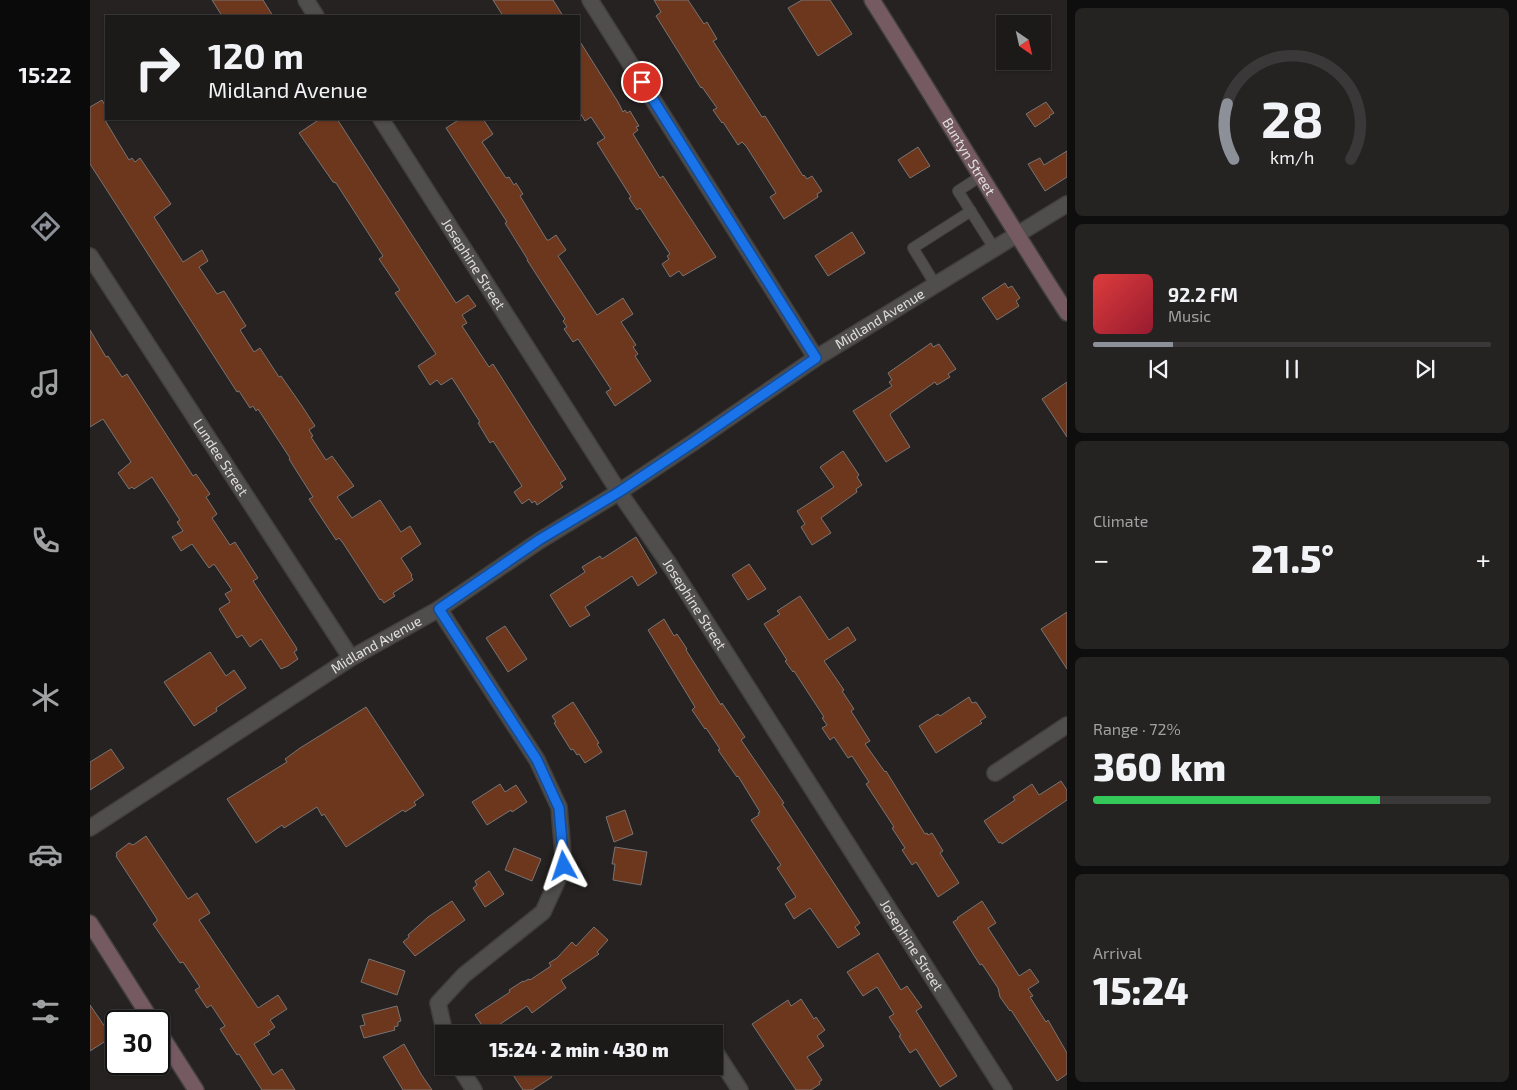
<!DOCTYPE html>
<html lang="en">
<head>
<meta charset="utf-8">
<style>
	:root { --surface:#1c1a19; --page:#252322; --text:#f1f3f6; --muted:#a0a1a2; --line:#3a3838; --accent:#8c9099 }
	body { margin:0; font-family:"Exo 2",sans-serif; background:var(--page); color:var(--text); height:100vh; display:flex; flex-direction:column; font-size:19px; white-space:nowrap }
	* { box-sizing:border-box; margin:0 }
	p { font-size:16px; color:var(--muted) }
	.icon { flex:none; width:28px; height:28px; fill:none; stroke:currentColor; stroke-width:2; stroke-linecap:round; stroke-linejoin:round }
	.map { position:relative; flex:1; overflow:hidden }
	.sheet { display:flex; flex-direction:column; gap:8px; padding:8px; background:#0f0e0e; width:450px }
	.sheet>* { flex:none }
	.banner { position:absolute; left:15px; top:15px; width:475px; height:105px; border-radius:0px; box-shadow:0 1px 4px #0004,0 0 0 1px var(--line); background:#1c1a19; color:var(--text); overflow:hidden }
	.needle { width:32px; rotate:146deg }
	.tools { position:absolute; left:906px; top:15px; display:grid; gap:10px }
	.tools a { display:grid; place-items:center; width:55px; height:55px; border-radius:0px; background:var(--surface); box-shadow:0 1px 4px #0004,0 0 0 1px var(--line); font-size:25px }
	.speed { position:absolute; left:15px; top:1010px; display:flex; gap:10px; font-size:25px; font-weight:700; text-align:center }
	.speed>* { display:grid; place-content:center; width:65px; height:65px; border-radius:50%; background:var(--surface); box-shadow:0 1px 4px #0004,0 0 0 1px var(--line); line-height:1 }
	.speed .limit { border:2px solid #111; border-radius:8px; background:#fff; color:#111 }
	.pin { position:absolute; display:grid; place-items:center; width:42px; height:42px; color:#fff; margin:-21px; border:2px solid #fff; border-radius:50%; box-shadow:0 1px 5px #0007 }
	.me { position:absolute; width:55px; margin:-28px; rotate:355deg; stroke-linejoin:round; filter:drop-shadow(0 0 4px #0008) }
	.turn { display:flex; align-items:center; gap:18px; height:105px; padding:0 20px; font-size:22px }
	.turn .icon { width:65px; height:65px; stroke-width:2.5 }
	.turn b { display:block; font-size:35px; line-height:42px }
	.big { font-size:38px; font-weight:800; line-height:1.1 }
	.sheet .widget { flex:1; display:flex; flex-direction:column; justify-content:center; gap:8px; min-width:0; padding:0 18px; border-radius:8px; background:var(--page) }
	.sheet .dial { align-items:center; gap:0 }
	.dial svg { height:130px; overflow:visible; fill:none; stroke:var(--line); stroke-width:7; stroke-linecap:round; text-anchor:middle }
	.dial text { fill:var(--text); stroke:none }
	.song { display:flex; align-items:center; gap:15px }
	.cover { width:60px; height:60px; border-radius:8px; background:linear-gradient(135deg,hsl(0 70% 55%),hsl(350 70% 35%)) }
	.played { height:5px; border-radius:2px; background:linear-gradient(90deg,var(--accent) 20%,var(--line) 20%) }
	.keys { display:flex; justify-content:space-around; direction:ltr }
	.heat { display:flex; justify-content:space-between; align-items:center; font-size:28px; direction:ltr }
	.charge { height:8px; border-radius:4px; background:linear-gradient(90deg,#34c759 72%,var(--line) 0) }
	.trip { position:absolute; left:345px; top:1025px; width:288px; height:50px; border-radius:0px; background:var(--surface); box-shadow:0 1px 4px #0004,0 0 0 1px var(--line); font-weight:800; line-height:50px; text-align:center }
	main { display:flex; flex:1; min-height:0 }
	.menu { display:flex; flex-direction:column; width:90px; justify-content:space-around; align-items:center; background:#0b0a0a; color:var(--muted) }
	.menu .icon { width:35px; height:35px }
	.menu .on { color:var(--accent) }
	.menu b { font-size:22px; color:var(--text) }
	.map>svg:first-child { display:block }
	.building { fill:#6d371e; stroke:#777473 }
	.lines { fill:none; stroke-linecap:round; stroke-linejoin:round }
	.lane-casing { stroke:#403f3e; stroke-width:12 }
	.street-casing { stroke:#403f3e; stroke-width:18 }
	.secondary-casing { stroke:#403f3e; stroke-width:18 }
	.lane { stroke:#504e4d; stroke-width:10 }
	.street { stroke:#504e4d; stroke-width:15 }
	.secondary { stroke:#755a61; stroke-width:15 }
	.route-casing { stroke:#114b97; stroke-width:12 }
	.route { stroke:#1a73e8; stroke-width:9 }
	.labels { text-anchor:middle; stroke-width:5; stroke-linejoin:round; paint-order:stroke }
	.street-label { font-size:14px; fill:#e0dfde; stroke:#0d0c0b }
</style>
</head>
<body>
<main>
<nav class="menu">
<b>15:22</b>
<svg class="icon on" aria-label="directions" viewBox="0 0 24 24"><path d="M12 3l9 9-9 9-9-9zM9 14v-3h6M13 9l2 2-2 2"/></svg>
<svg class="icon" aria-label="music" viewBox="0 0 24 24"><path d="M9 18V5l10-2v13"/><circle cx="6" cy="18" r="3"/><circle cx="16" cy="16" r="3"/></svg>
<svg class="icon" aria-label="phone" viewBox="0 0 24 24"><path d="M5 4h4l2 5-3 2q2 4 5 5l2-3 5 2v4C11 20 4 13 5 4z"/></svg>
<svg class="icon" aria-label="climate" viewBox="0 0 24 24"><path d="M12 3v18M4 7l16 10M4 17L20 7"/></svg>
<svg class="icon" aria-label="car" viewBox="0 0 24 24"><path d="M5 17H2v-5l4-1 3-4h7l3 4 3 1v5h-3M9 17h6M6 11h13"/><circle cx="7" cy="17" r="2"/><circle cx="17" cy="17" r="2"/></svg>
<svg class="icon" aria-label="filters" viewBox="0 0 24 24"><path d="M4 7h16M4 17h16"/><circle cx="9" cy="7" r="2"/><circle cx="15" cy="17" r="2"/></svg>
</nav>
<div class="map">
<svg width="977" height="1090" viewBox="0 0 977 1090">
	<rect width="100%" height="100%" fill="#252221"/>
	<!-- building -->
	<g class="building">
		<polygon points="122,0 173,0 183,16 132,16"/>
		<polygon points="403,0 463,0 473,16 413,16"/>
		<polygon points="564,0 598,0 614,24 617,22 627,39 623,41 672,117 675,116 713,176 714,175 717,179 722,176 732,191 727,194 728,197 694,219 680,197 686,193 656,146 652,142 648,145 633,122 632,123 623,110 627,108 612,87 611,88 566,16 571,12"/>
		<polygon points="712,0 740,0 762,34 728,56 698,8"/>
		<polygon points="489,40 528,102 533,112 535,110 537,113 540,111 549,126 546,127 548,130 543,134 570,178 573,176 626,257 593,276 589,271 580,277 572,264 579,259 577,256 580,254 550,208 547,210 539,198 541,197 507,143 515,138 501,117 495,121 489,111"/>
		<polygon points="12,100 16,107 16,122 39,160 42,158 45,162 50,158 81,204 64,217 93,262 112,250 118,261 109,267 127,294 134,291 156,326 150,330 164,352 170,348 189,377 191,376 212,406 225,426 219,430 223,436 221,437 236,460 242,456 264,486 247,497 262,518 290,500 311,532 320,526 331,544 311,558 322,575 321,576 323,580 303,593 305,596 294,603 291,599 290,600 253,543 249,538 246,540 219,499 223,497 199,459 200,458 168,409 166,411 163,406 160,408 149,391 147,392 0,164 0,107"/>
		<polygon points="956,102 964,113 959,116 960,117 945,127 936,114"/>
		<polygon points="230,119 247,119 366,303 378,295 386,306 372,315 377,323 372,326 399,367 403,364 476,479 470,483 473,487 447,505 445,501 442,503 439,499 432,504 424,492 432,486 403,441 400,443 388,423 390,422 362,378 351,385 347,380 340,385 328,366 346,354 305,293 310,290 289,259 293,256 246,183 243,182 209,133"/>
		<polygon points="370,119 393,119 403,134 392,142 416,178 419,177 424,185 426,183 433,194 430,196 457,240 459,240 466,235 476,250 468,256 507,315 533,298 543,314 531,322 546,345 543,347 548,354 545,356 561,381 525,406 516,392 521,389 488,339 483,342 474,329 477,327 473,321 475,319 437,260 438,260 415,223 417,222 356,128"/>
		<polygon points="828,147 840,166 820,178 808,160"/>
		<polygon points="977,151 977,177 955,191 938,164 950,158 954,165"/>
		<polygon points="762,232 775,253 738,276 725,256"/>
		<polygon points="915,283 918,288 922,286 930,298 926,301 929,306 907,320 892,298"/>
		<polygon points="0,330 16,357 18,356 32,377 37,374 103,476 106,474 120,494 116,497 127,514 122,518 140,545 145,542 168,578 163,581 206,647 207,650 204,652 208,659 198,666 191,669 171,639 160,647 152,635 147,638 129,609 140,602 135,594 142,590 124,564 119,568 102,544 91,551 82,537 93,531 87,522 90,520 62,477 44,489 42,487 39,489 28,473 41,462 13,419 0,427"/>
		<polygon points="841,343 843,347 849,344 866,369 858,374 860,377 847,385 845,382 801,413 800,415 820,447 796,462 763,411 802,386 799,382 802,380 798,373"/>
		<polygon points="977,382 977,437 952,399"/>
		<polygon points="753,451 769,475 767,477 772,485 766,489 767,492 731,518 741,533 722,545 711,527 715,524 707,511 744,487 730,467"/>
		<polygon points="546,537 567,573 548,586 542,576 495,607 500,615 480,627 460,595 495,572 492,567 510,556 512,559"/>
		<polygon points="659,564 676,589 658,600 642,575"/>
		<polygon points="710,596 739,640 758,627 766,640 734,661 754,690 752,691 764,709 761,711 780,741 775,744 795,772 796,771 835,834 837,833 838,835 842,833 853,851 850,853 869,883 848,897 826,862 822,865 812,850 815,848 802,828 804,827 776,784 779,782 762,756 758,758 744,737 740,740 732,728 737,725 732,718 734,717 704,671 703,672 695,661 697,660 674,624 690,614 687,611"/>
		<polygon points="977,612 977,669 951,629"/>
		<polygon points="574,619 584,636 587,634 597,649 596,650 631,705 632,703 655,737 651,740 694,803 692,804 696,810 770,923 765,927 770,934 748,948 720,908 704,919 695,904 706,897 687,868 691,865 661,820 669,815 668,813 670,812 648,776 647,777 628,750 630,749 616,728 615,729 602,710 605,707 558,630"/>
		<polygon points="415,626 437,659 418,672 396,638"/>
		<polygon points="120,652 136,676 144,670 156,688 126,708 127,711 104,726 74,682"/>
		<polygon points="879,697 882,703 886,702 896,717 890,721 892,723 846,753 829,726 848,714 850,716"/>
		<polygon points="483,702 509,743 507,744 512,752 495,763 489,754 487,755 483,749 481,750 464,723 466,722 462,716"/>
		<polygon points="276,707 334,795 324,802 326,805 315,812 313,810 256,847 234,814 232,816 227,807 194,828 192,825 166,843 137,799 197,762 195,759 210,748"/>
		<polygon points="21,749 34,768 0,790 0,762"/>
		<polygon points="971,781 977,790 977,800 912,844 911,842 909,843 894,821 925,800 923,797 942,784 949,795"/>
		<polygon points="410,784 415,792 426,785 437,802 422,812 421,810 397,825 382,802"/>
		<polygon points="535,810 543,834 524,842 516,817"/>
		<polygon points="56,836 98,899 107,893 120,913 109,920 168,1008 188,995 197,1009 180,1020 185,1027 178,1032 180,1034 164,1044 183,1075 192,1069 205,1090 172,1090 149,1054 147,1055 130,1029 135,1026 121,1005 117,1008 105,990 110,987 93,962 90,963 63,924 67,921 67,919 26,856 27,855 26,853 39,843 43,845"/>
		<polygon points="525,847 557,852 551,885 523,880 525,864 522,864"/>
		<polygon points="424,848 451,859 442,881 415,870"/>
		<polygon points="399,871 414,894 395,907 383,888 387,885 385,881"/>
		<polygon points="362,901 375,920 325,956 313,942 319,937 318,935 338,917"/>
		<polygon points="892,901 906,923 898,928 928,974 929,976 940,969 949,982 938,989 943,996 940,997 956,1022 958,1020 977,1053 977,1074 967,1081 921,1010 920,1011 910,997 908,988 892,964 890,965 863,922 868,919 867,918"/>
		<polygon points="504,927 518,940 507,952 509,954 471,980 476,988 442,1013 437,1006 397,1033 385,1015 420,992 419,990 433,981 433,982 439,979 440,980 461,966 459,963 467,958 482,942 486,946"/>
		<polygon points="788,953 811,990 817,986 832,1007 826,1011 867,1076 850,1087 826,1049 820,1053 809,1036 811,1035 799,1017 804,1014 787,987 773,996 757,972"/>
		<polygon points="279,959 315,971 307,995 271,982"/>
		<polygon points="711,999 724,1019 726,1017 735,1030 727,1036 734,1046 717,1057 732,1080 729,1082 730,1084 721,1090 706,1090 662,1024 698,1000 701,1006"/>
		<polygon points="0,1005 22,1037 0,1051"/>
		<polygon points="307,1006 311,1021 308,1022 308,1026 304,1027 305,1030 274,1038 270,1026 275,1025 272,1015"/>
		<polygon points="314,1044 331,1074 342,1090 313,1090 293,1057"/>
		<polygon points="437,1066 455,1066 462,1077 442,1090 433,1090 423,1075"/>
	</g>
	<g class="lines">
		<defs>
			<g id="lane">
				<polyline points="891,176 868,191 904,248"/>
				<polyline points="845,284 823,248 881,211"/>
			</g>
			<g id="street">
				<polyline points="216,0 226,16"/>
				<polyline points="500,0 726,358"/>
				<path id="s1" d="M291 119 529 492 581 567 914 1090"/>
				<path id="s2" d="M0 256 261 658"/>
				<polyline points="349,609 447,760 469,807 474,866 453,912 374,975 348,1003 355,1034"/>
				<polyline points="905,773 977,725"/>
				<path id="s3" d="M0 828 261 658 349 609 449 541 529 492 604 442 726 358 977 204"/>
				<polyline points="624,1050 650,1090"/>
				<polyline points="369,1066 384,1090"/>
			</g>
			<g id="secondary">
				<path id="s4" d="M782 0C848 104 910 210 977 313"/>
				<polyline points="0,923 62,1021"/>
				<polyline points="69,1032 106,1090"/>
			</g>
		</defs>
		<!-- lane casing -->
		<use href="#lane" class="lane-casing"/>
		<!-- street casing -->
		<use href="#street" class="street-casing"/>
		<!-- secondary casing -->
		<use href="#secondary" class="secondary-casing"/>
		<!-- lane -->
		<use href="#lane" class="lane"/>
		<!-- street -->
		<use href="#street" class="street"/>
		<!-- secondary -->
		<use href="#secondary" class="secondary"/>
	</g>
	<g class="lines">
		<defs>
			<polyline id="route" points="474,866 469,808 447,760 349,609 449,540 529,492 604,442 726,358 552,82"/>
		</defs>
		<!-- route casing -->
		<use href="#route" class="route-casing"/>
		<!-- route -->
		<use href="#route" class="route"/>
	</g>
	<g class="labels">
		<!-- street labels -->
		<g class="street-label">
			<text dy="5" stroke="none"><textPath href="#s4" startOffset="184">Buntyn Street</textPath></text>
			<text dy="5" stroke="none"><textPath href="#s1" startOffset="172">Josephine Street</textPath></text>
			<text dy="5" stroke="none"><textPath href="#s3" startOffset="940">Midland Avenue</textPath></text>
			<text dy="5" stroke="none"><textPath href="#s2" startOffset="240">Lundee Street</textPath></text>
			<text dy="5" stroke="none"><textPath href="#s1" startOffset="578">Josephine Street</textPath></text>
			<text dy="5" stroke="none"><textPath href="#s3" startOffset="340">Midland Avenue</textPath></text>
			<text dy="5" stroke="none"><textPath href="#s1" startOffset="982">Josephine Street</textPath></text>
		</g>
	</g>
</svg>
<div class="tools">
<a><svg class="needle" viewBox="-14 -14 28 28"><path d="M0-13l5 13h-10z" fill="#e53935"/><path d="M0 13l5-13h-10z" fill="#a0a1a2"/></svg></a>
</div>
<div class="speed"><div class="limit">30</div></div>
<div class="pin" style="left:552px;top:82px;background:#d93025"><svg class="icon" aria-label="arrive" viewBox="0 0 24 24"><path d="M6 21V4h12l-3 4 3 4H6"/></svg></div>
<svg class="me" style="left:474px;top:866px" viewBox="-20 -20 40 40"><path d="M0-17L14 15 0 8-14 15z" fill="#1a73e8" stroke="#fff" stroke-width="4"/></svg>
<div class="trip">15:24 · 2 min · 430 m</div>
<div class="banner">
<div class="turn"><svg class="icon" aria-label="right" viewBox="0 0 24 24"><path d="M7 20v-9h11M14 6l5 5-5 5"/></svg><div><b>120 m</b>Midland Avenue</div></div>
</div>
</div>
<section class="sheet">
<div class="widget dial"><svg viewBox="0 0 100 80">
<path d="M14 69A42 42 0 1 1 86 69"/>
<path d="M14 69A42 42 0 0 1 10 35" stroke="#8c9099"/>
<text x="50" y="56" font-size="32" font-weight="700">28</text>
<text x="50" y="72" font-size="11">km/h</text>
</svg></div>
<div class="widget">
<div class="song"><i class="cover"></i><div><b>92.2 FM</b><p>Music</p></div></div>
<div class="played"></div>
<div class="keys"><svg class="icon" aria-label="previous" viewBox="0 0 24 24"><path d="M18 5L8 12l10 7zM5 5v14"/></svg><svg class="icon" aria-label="pause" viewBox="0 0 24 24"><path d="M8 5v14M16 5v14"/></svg><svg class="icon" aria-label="next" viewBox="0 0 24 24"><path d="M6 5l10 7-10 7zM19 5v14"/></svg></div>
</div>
<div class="widget"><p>Climate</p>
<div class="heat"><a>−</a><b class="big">21.5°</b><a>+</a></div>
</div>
<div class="widget"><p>Range · 72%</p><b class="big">360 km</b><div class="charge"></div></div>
<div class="widget"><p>Arrival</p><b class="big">15:24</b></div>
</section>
</main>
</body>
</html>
